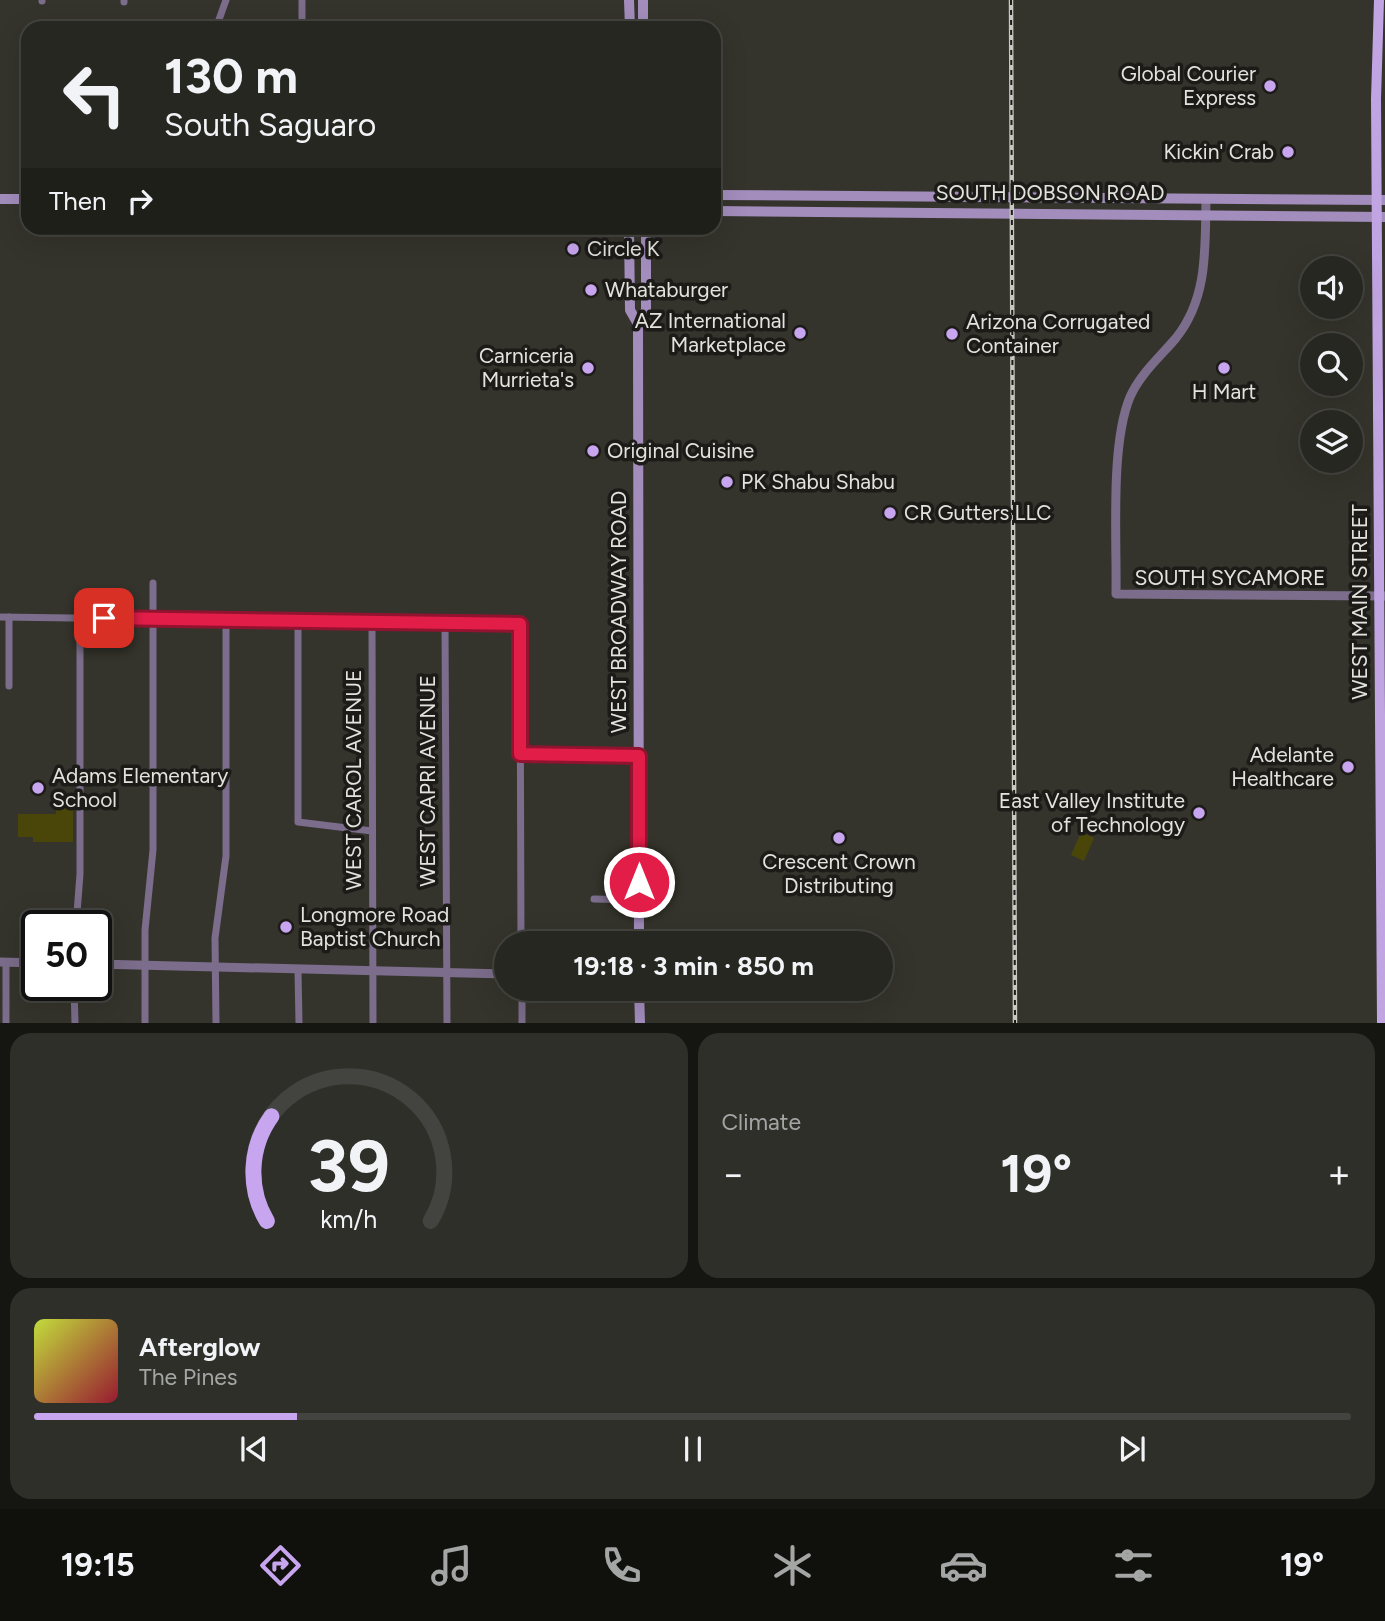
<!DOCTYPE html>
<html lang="en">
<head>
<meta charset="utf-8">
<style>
	:root { --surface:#272721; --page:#2f2f2a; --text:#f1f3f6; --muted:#a4a5a5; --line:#43443f; --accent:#c8a5ef }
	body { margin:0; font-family:Figtree,sans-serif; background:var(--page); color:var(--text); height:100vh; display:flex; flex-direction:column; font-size:26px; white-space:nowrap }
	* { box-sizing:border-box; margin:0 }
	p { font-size:23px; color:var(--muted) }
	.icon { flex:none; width:38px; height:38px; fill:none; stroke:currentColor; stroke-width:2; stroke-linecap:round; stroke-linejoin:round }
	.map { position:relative; height:1023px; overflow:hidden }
	.drawer { display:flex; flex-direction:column; gap:10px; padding:10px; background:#151512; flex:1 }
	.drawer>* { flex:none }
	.banner { position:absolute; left:21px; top:21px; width:700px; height:214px; border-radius:21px; box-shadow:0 7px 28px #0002,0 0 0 2px var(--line); background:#272721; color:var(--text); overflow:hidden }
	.controls { position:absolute; left:1300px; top:256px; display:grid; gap:14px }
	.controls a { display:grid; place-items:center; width:63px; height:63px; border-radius:50%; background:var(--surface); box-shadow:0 7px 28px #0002,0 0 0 2px var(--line); font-size:35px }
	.speed { position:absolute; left:21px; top:910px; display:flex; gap:14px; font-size:35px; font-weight:700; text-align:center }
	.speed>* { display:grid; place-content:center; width:91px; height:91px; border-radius:50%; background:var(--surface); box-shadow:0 7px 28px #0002,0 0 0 2px var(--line); line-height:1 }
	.speed .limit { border:4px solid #111; border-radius:10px; background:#fff; color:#111 }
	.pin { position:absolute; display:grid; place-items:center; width:60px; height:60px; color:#fff; margin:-30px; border-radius:14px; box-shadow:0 4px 10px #0006 }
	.me { position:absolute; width:77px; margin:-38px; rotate:0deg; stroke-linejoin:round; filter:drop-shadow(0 0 5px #0008) }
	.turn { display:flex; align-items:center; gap:24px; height:147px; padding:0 28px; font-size:32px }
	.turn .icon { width:91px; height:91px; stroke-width:2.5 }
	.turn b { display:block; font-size:49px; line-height:60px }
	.then { display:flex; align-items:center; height:66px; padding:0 28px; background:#0003; gap:14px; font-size:26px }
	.big { font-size:52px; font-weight:700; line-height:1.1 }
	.drawer .tile { flex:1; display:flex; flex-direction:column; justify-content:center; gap:10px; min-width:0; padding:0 24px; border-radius:21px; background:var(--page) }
	.drawer .dial { align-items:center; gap:0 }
	.dial svg { height:182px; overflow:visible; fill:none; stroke:var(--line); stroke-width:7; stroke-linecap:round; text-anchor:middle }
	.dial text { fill:var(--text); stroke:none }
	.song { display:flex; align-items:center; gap:21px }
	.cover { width:84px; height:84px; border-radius:10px; background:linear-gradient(135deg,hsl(70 70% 55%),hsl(350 70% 35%)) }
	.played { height:7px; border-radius:4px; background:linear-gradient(90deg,var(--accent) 20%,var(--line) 20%) }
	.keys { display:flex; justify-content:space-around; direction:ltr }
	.heat { display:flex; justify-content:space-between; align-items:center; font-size:38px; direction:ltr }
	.drawer .tiles { flex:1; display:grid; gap:10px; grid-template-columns:1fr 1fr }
	.tile:last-child { grid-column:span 2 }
	.trip { position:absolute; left:494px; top:931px; width:399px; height:70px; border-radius:35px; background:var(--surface); box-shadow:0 7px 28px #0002,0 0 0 2px var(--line); font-weight:700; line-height:70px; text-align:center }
	.tab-bar { display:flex; height:112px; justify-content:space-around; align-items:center; background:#10100d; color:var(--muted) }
	.tab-bar .icon { width:49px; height:49px }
	.tab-bar .active { color:var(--accent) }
	.tab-bar b { font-size:32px; color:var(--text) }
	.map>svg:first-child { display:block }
	.green { fill:#4a4609 }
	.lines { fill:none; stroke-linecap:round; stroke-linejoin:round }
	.minor { stroke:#7b6d8b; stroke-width:7 }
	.tertiary { stroke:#7b6d8b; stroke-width:9 }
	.secondary { stroke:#a28dbc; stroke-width:10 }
	.primary { stroke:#c1a5e2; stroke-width:10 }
	.rail-casing { stroke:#c8c8c3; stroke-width:4.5 }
	.rail { stroke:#1c1b18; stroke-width:2; stroke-dasharray:5; stroke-linecap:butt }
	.route-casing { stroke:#92132f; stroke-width:18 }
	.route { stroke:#e11d48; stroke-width:12 }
	.poi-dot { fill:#c8a5ef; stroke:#1c1b18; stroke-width:2.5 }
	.labels { text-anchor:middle; stroke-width:7; stroke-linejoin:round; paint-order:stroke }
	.poi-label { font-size:21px; fill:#e3e3de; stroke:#1c1b18; text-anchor:start }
	.street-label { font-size:21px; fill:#e3e3de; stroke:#1c1b18 }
</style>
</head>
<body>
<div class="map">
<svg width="1385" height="1023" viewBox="0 0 1385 1023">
	<rect width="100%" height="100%" fill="#34342c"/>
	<!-- green -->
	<g class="green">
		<polygon points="56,799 73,799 73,842 33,842 33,837 18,837 18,814 56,814"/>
		<polygon points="1081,832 1094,838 1084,861 1071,855"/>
	</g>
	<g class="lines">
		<!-- minor -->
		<g class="minor">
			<polyline points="42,0 42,1"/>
			<polyline points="124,0 124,2"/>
			<polyline points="216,28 226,0"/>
			<polyline points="302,28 302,0"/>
			<polyline points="0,617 520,624 521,943"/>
			<polyline points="298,622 298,822 372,831"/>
			<polyline points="372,622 373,1023"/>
			<polyline points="445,623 447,1023"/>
			<polyline points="9,686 9,617"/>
			<polyline points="520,754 639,756"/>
			<polyline points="594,899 639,900"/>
			<polyline points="76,926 80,874 80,618"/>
			<polyline points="6,962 6,1023"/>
			<polyline points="298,971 299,1023"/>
			<polyline points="74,985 75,1023"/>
			<polyline points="522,989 522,1023"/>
			<polyline points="145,1023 145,930 153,850 153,583"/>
			<polyline points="216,1023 215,938 226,856 226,620"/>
		</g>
		<!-- tertiary -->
		<g class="tertiary">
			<path d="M1206 200C1205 249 1208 298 1176 338 1160 357 1140 374 1130 397 1110 445 1117 540 1116 594L1385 596"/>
			<polyline points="0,962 37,963"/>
			<polyline points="96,964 506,974"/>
		</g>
		<!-- secondary -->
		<g class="secondary">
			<polyline points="629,0 630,28"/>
			<polyline points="643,0 643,28"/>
			<polyline points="714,195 1385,200"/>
			<polyline points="0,199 28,199"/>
			<polyline points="714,211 1385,217"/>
			<polyline points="629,228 630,310 638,324"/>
			<polyline points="639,943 638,324 646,310 646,228"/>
			<polyline points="639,989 640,1023"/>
		</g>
		<!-- primary -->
		<polyline class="primary" points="1379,0 1376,99 1382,1023"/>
		<defs>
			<polyline id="rail" points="1011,0 1015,1023"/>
		</defs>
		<!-- rail casing -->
		<use href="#rail" class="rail-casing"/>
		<!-- rail -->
		<use href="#rail" class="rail"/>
	</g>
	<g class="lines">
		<defs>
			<polyline id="route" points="104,618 520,624 520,754 639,756 639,882"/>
		</defs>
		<!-- route casing -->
		<use href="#route" class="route-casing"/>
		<!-- route -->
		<use href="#route" class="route"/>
	</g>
	<!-- markers -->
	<g class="poi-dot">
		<circle cx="1270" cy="86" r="7"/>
		<circle cx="1288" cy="152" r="7"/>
		<circle cx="573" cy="249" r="7"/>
		<circle cx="591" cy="290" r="7"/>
		<circle cx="800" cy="333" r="7"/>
		<circle cx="952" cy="334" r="7"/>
		<circle cx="588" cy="368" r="7"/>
		<circle cx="1224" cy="368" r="7"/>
		<circle cx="593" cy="451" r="7"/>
		<circle cx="727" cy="482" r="7"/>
		<circle cx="890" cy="513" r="7"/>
		<circle cx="1348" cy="767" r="7"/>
		<circle cx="38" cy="788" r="7"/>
		<circle cx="1199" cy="813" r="7"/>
		<circle cx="839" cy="838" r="7"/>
		<circle cx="286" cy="927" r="7"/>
	</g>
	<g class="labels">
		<!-- poi labels -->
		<g class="poi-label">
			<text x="1256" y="81" text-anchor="end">Global Courier<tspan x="1256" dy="24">Express</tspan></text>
			<text x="1274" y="159" text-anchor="end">Kickin' Crab</text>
			<text x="587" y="256">Circle K</text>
			<text x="605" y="297">Whataburger</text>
			<text x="786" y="328" text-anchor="end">AZ International<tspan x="786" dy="24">Marketplace</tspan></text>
			<text x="966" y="329">Arizona Corrugated<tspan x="966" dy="24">Container</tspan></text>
			<text x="574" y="363" text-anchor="end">Carniceria<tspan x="574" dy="24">Murrieta's</tspan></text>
			<text x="1224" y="399" text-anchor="middle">H Mart</text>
			<text x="607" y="458">Original Cuisine</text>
			<text x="741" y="489">PK Shabu Shabu</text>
			<text x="904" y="520">CR Gutters LLC</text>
			<text x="1334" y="762" text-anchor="end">Adelante<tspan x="1334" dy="24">Healthcare</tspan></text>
			<text x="52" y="783">Adams Elementary<tspan x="52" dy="24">School</tspan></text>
			<text x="1185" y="808" text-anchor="end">East Valley Institute<tspan x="1185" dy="24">of Technology</tspan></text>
			<text x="839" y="869" text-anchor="middle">Crescent Crown<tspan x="839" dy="24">Distributing</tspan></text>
			<text x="300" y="922">Longmore Road<tspan x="300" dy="24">Baptist Church</tspan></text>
		</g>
		<!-- street labels -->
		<g class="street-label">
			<text x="1050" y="200">SOUTH DOBSON ROAD</text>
			<text x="1230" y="585">SOUTH SYCAMORE</text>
			<text transform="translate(1360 602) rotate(-90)" y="7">WEST MAIN STREET</text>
			<text transform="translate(619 612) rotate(-90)" y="7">WEST BROADWAY ROAD</text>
			<text transform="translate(354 780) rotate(-90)" y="7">WEST CAROL AVENUE</text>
			<text transform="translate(428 781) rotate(-90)" y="7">WEST CAPRI AVENUE</text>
		</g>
	</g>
</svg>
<div class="controls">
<a><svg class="icon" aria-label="sound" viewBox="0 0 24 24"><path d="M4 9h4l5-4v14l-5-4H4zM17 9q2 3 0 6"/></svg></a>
<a><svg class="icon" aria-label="search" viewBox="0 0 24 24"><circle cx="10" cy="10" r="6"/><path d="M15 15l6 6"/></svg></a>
<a><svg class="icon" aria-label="layers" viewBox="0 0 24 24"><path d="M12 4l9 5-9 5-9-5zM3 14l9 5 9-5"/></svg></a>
</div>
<div class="speed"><div class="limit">50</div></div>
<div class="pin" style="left:104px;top:618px;background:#d93025"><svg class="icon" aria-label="arrive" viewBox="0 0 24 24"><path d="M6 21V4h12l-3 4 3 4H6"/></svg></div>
<svg class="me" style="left:639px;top:882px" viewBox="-20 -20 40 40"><circle r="17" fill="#e11d48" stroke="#fff" stroke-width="3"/><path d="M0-11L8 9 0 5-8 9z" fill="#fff"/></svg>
<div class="trip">19:18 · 3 min · 850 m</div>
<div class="banner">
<div class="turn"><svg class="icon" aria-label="left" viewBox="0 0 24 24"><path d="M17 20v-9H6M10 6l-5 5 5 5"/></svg><div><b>130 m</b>South Saguaro</div></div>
<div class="then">Then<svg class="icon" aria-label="right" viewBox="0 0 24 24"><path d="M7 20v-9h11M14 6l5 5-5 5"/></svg></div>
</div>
</div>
<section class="drawer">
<div class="tiles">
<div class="tile dial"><svg viewBox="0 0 100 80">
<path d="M14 69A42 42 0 1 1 86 69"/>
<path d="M14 69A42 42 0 0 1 16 23" stroke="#c8a5ef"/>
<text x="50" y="56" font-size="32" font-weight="700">39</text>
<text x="50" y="72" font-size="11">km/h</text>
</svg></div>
<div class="tile"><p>Climate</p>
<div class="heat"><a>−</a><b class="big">19°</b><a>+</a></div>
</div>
<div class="tile">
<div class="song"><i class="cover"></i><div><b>Afterglow</b><p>The Pines</p></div></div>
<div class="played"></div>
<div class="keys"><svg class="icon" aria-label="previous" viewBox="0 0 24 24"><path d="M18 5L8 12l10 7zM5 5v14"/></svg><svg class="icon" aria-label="pause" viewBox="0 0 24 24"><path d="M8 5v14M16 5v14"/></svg><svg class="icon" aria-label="next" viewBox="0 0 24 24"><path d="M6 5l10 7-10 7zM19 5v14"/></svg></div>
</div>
</div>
</section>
<nav class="tab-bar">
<b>19:15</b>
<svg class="icon active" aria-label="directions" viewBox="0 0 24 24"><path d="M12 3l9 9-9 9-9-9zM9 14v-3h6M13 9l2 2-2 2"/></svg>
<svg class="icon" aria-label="music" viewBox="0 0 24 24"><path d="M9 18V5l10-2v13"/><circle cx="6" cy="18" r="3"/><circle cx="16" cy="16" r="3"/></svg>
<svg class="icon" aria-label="phone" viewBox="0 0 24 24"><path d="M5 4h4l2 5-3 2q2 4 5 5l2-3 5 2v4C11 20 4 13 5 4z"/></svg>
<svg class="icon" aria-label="climate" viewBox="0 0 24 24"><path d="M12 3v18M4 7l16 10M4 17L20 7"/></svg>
<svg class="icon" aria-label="car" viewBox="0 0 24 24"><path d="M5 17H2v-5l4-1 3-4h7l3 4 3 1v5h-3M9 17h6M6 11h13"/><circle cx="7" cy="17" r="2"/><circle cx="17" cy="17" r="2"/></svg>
<svg class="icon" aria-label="filters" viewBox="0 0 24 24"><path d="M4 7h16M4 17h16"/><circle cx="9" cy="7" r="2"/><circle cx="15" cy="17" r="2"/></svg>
<b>19°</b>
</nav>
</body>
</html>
